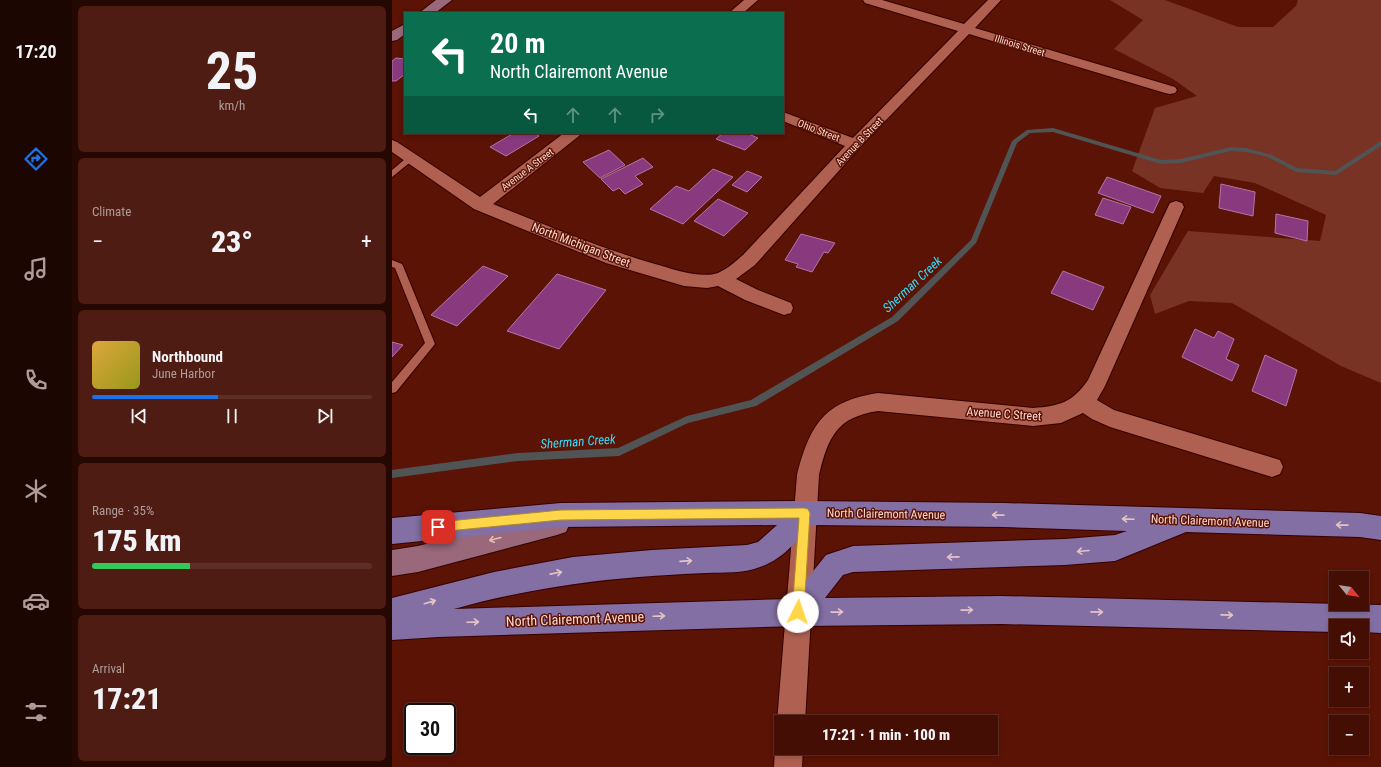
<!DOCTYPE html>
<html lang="en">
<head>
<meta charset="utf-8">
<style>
	:root { --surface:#440e04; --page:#4e1c13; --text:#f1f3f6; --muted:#af9c9a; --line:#5c2e26; --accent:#1a73e8 }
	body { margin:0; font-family:"Roboto Condensed",sans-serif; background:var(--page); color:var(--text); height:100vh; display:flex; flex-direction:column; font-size:15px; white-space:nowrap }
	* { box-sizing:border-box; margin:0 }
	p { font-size:13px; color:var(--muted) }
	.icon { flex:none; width:22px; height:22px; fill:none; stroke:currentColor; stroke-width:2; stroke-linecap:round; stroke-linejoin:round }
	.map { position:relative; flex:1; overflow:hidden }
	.panel { display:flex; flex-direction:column; gap:6px; padding:6px; background:#250802; width:320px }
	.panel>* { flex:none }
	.hud { position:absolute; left:12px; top:12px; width:380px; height:122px; border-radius:0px; box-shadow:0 2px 6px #0003,0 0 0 1px var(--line); background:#0b6e4f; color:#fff; overflow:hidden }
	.needle { width:26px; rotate:120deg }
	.fabs { position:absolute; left:937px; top:571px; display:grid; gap:8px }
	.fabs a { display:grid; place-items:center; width:40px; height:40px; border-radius:0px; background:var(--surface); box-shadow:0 2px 6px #0003,0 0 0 1px var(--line); font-size:20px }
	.speed { position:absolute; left:12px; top:703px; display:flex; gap:8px; font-size:20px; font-weight:700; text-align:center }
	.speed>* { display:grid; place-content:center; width:52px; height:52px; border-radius:50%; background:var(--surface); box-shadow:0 2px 6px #0003,0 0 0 1px var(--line); line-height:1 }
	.speed .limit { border:2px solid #111; border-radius:6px; background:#fff; color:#111 }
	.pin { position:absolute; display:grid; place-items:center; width:34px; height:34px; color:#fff; margin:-17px; border-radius:8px; box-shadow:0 2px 6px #0006 }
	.me { position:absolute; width:44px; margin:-22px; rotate:4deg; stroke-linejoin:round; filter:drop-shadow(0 0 3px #0008) }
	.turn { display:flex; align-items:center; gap:14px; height:84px; padding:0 20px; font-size:18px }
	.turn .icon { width:52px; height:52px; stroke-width:2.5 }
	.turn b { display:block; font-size:28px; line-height:34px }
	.lanes { display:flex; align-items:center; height:38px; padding:0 20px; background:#0003; justify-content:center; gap:20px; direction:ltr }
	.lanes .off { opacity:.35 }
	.big { font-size:30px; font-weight:800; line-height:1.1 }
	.panel .widget { flex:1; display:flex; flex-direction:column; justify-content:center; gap:6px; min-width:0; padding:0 14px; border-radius:6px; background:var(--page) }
	.panel .dial { align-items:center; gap:0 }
	.dial b { font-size:52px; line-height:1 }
	.song { display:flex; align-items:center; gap:12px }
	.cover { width:48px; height:48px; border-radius:6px; background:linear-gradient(135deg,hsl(40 70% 55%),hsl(60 70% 35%)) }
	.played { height:4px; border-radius:2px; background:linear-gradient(90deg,var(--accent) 45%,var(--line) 45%) }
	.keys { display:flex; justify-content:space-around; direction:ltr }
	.heat { display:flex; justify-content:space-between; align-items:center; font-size:22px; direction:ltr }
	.charge { height:6px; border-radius:3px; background:linear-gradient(90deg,#34c759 35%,var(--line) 0) }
	.trip { position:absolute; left:382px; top:715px; width:224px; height:40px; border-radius:0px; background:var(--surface); box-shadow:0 2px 6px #0003,0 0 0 1px var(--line); font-weight:800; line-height:40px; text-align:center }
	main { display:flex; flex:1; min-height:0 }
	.tab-bar { display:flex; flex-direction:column; width:72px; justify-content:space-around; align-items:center; background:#1b0602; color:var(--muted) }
	.tab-bar .icon { width:28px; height:28px }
	.tab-bar .active { color:var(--accent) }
	.tab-bar b { font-size:18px; color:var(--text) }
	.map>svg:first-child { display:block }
	.green { fill:#793325 }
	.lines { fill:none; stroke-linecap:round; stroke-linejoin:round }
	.stream { fill:#505454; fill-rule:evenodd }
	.building { fill:#893a7f; stroke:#b474a9 }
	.lane-casing { stroke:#360100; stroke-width:2 }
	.street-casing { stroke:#360100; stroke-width:2 }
	.secondary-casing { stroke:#360100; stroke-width:2 }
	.primary-casing { stroke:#360100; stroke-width:2 }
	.lane { fill:#af6050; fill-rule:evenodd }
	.street { fill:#af6050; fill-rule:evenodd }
	.secondary { fill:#99687a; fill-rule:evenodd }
	.primary { fill:#836fa3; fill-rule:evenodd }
	.oneway { stroke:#e4c3c6 }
	.oneway2 { stroke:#e3bcba }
	.route { fill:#ffd54a; stroke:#a68a30 }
	.labels { text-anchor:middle; stroke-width:3; stroke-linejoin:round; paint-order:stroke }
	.far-street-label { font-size:10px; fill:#fcd8cf; stroke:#5a1305 }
	.street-label { font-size:12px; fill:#fcd8cf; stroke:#5a1305 }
	.water-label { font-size:13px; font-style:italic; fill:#34ddfb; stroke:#5a1305 }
	.near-street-label { font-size:14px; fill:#fcd8cf; stroke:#5a1305 }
</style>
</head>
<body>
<main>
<nav class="tab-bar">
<b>17:20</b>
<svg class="icon active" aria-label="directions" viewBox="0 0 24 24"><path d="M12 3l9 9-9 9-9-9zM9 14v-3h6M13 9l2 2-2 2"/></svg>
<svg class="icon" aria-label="music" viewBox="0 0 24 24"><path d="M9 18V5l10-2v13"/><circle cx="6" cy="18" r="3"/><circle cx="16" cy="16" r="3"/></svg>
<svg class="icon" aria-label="phone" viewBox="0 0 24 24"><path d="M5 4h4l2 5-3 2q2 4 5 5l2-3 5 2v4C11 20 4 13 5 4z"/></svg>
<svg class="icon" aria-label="climate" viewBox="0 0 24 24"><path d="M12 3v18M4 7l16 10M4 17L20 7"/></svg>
<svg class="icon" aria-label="car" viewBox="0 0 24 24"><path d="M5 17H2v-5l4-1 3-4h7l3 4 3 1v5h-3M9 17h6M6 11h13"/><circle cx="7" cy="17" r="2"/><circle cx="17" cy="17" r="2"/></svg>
<svg class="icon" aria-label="filters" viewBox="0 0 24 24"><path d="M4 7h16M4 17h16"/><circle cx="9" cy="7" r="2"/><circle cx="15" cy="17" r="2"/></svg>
</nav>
<section class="panel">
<div class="widget dial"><b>25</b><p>km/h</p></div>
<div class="widget"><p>Climate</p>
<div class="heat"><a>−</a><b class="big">23°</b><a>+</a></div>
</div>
<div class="widget">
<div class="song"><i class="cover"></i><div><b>Northbound</b><p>June Harbor</p></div></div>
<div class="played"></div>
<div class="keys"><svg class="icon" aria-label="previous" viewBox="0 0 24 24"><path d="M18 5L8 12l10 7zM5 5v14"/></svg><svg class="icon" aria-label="pause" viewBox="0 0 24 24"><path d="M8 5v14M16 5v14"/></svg><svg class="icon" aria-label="next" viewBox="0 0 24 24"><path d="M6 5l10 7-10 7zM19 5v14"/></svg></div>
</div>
<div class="widget"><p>Range · 35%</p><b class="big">175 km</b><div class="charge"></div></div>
<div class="widget"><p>Arrival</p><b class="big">17:21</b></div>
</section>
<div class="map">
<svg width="989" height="767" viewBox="0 0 989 767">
	<rect width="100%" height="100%" fill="#5a1305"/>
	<!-- green -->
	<polygon class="green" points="718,0 773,0 846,27 881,27 904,6 906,0 989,0 989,383 949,366 840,303 797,301 763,314 758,295 796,231 928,241 934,215 863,183 822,176 811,193 768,188 740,171 763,108 805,96 781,79 722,49 751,20"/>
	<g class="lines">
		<!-- stream -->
		<polygon class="stream" points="661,128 769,160 789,159 839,147 854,148 880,155 905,168 943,171 989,141 989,146 944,175 904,172 876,157 854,152 839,151 789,163 769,164 661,132 638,133 625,143 584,243 506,321 364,406 296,423 227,456 126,461 0,478 0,470 126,453 226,448 295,416 359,400 500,317 579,240 620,141 635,130"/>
	</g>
	<!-- building -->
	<g class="building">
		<polygon points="4,58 13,59 13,74 4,81 0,81 0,61"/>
		<polygon points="122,133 142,133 147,136 114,156 98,147"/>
		<polygon points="331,133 354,133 366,138 353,150 324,139"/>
		<polygon points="217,150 233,165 208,178 191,162"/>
		<polygon points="251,158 261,167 243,176 251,184 233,194 227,188 221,191 209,179"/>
		<polygon points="321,169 341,177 291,224 258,209 284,186 297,191"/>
		<polygon points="355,171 370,177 355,192 340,185"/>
		<polygon points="715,177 769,196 761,213 706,193"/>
		<polygon points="829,184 863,192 861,216 827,208"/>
		<polygon points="711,198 739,207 731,224 703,215"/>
		<polygon points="326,199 356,213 332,236 302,221"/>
		<polygon points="884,214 916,221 915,241 883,233"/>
		<polygon points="409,234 443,243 436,253 432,252 420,272 404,267 406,264 393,260"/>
		<polygon points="91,266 116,276 65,326 39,315"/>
		<polygon points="671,271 712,287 701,310 659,293"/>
		<polygon points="165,274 214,290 167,349 115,331"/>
		<polygon points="803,329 822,338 826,331 842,339 834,359 847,365 840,381 790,357"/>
		<polygon points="0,342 11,345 0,357"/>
		<polygon points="873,355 905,370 894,406 860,391"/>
	</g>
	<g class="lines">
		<defs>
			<g id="lane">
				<polygon points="18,155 22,158 21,160 0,177 0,170"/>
				<polygon points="0,260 10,264 11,266 43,344 4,392 0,393 0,382 33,343 3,268 0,267"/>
			</g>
			<g id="street">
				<polygon points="352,0 366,0 351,13 337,13"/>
				<path d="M471 0H490L572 24 596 0H609L583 28 783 87 785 90 783 93 778 94 773 93 577 34 468 147 363 265 344 279 366 290 399 303 401 308 399 313 392 315 353 300 326 286 315 288 292 286 214 263 82 209 0 152V140L5 142 88 197 172 133H189L187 136 101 204C154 225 208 248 263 264 281 269 308 279 326 273 335 269 343 262 351 255L453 146 391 121V112L461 138 566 31 473 3Z"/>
				<path d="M784 201 790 203 792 207 713 386 705 400 722 410 888 460 891 467 888 474 880 477 718 427 700 419 691 413 669 423 641 426 486 411C445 417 436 437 427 475L413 722H389V731L385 722 405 475C418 425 432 401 486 393L641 408C667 406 680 403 696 380L776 207 778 203Z"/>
				<polygon points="387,738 389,738 389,748 411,748 410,767 382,767 383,748"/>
			</g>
			<g id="secondary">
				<polygon points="44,0 60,0 43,13 27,13"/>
				<polygon points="13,24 13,34 5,40 0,41 0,31"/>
				<polygon points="165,511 174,514 178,523 174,532 165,535 26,572 0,576 0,550 26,546"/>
			</g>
			<path id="primary" d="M412 501 612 503 968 513 989 516V540L968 537 794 532 723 561 673 565 461 572 451 575 433 598 610 596 989 605V633L970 632V626H944V632L610 624 406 626 46 637 0 640V598L102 572 181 557 260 550 355 545 366 542 385 525 169 527 0 544V518L169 503ZM418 525 612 527 735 531 723 535 673 539 461 546 434 555 399 599 62 609C123 592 184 582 247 577 269 575 291 574 314 573 332 572 350 574 368 567 391 559 403 543 418 525Z"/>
		</defs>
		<!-- lane casing -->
		<use href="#lane" class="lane-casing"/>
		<!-- street casing -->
		<use href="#street" class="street-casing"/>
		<!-- secondary casing -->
		<use href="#secondary" class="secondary-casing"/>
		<!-- primary casing -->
		<use href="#primary" class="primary-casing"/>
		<!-- lane -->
		<use href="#lane" class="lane"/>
		<!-- street -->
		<use href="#street" class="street"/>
		<!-- secondary -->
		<use href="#secondary" class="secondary"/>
		<!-- primary -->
		<use href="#primary" class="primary"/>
	</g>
	<!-- one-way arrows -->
	<defs><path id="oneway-shaft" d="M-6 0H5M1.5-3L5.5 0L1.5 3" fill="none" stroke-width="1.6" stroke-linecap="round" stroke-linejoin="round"/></defs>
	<g class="oneway">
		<use href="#oneway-shaft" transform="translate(606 515) rotate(-179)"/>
		<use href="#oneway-shaft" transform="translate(736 519) rotate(-178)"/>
		<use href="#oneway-shaft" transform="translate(950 525) rotate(-179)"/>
		<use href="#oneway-shaft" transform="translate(691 551) rotate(175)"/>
		<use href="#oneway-shaft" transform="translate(561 557) rotate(179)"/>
		<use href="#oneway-shaft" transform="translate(294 561) rotate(-4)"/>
		<use href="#oneway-shaft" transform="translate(164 573) rotate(-11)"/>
		<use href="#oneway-shaft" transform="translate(38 602) rotate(-16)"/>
		<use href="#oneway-shaft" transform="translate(575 610) rotate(-1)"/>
		<use href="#oneway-shaft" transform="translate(445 612) rotate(-1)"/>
		<use href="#oneway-shaft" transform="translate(705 612) rotate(1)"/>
		<use href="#oneway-shaft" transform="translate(835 615) rotate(1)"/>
		<use href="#oneway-shaft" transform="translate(267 616) rotate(-2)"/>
		<use href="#oneway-shaft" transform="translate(81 622) rotate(-2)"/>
	</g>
	<use class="oneway2" href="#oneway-shaft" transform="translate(103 539) rotate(165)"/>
	<!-- route -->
	<polygon class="route" points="412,508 416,509 418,513 412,612 410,616 406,618 402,616 400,612 407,518 169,520 46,532 42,530 41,527 42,523 46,522 169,510"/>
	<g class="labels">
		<!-- far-street labels -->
		<g class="far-street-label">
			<text transform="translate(628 45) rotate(17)" y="4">Illinois Street</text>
			<text transform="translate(427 130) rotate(21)" y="4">Ohio Street</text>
			<text transform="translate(467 141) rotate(-46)" y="4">Avenue B Street</text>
			<text transform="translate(135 169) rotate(-37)" y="4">Avenue A Street</text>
		</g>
		<!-- street labels -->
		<g class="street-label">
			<text transform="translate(189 245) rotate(21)" y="4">North Michigan Street</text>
			<text transform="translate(612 414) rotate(4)" y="4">Avenue C Street</text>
			<text transform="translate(494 514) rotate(1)" y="4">North Clairemont Avenue</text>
			<text transform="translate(818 521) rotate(2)" y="4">North Clairemont Avenue</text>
		</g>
		<!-- water labels -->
		<g class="water-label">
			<text transform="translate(520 284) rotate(-43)" y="5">Sherman Creek</text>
			<text transform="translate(186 441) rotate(-4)" y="5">Sherman Creek</text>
		</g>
		<!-- near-street labels -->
		<g class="near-street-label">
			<text transform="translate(183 619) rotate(-2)" y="5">North Clairemont Avenue</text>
		</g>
	</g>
</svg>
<div class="fabs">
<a><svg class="needle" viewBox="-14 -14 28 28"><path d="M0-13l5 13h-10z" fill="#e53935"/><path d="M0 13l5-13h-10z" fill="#af9c9a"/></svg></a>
<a><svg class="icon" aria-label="sound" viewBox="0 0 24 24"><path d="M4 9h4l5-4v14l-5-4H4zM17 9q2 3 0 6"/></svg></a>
<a>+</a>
<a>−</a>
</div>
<div class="speed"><div class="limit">30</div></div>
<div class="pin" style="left:46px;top:527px;background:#d93025"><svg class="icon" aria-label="arrive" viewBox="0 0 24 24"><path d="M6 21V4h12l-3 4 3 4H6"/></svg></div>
<svg class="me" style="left:406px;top:612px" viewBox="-20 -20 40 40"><circle r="19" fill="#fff"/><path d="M0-13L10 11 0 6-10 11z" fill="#ffd54a"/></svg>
<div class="trip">17:21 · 1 min · 100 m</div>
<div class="hud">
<div class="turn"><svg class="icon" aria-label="left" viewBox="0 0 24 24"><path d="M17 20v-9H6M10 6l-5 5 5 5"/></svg><div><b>20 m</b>North Clairemont Avenue</div></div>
<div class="lanes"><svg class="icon" aria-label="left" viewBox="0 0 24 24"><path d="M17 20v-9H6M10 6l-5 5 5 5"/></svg><svg class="icon off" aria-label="ahead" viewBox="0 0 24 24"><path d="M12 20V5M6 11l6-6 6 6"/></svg><svg class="icon off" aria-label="ahead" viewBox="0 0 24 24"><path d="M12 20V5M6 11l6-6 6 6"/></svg><svg class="icon off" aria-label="right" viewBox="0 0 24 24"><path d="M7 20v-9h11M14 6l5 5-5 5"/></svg></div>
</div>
</div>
</main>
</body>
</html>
